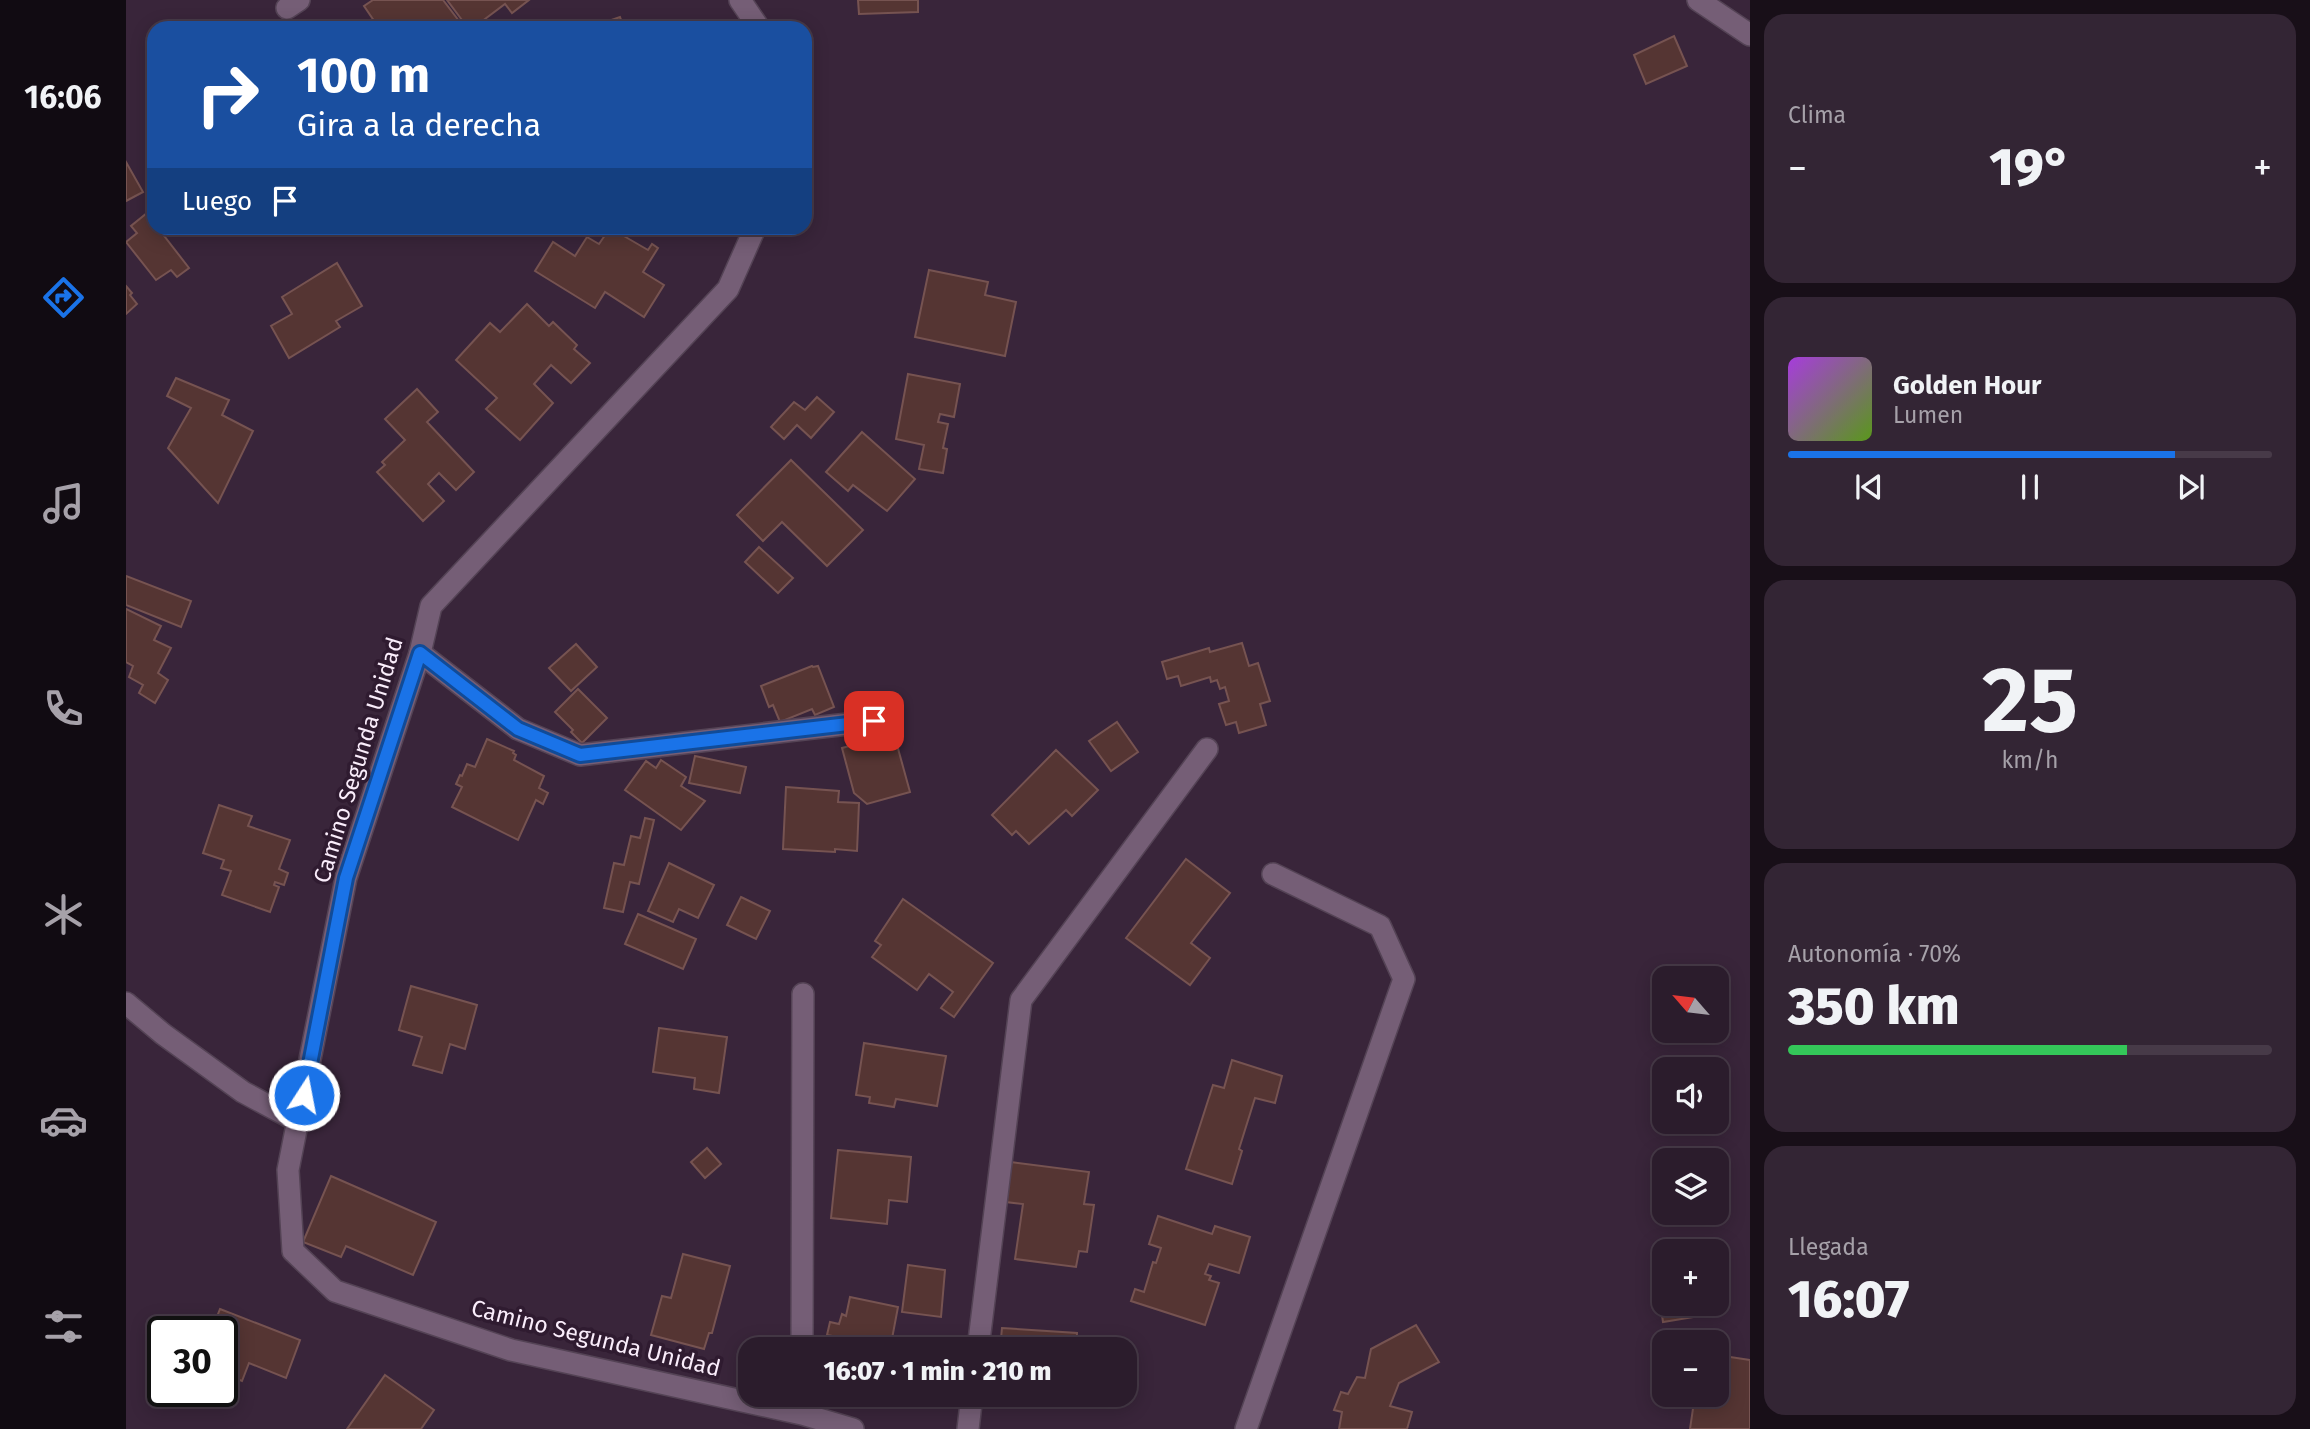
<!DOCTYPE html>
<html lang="es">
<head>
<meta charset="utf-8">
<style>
	:root { --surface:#2b1c2c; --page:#332534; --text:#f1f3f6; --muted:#a6a1a9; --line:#473a48; --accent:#1a73e8 }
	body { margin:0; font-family:"Fira Sans",sans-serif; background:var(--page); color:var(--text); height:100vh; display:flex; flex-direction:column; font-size:26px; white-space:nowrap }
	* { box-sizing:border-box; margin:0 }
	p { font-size:23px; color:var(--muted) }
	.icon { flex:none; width:38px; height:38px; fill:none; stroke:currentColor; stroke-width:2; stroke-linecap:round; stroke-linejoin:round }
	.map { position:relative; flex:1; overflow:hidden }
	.side { display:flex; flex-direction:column; gap:14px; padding:14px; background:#180f18; width:560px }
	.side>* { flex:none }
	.banner { position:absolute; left:21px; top:21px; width:665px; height:214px; border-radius:21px; box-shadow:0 4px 18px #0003,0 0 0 2px var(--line); background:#1a4fa0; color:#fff; overflow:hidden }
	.needle { width:46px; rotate:298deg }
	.controls { position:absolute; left:1526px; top:966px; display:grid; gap:14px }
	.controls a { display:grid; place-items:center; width:77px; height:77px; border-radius:14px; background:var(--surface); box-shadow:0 4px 18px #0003,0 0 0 2px var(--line); font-size:35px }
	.speed { position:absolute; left:21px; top:1316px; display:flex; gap:14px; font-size:35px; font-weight:700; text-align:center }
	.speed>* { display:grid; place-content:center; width:91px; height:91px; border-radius:50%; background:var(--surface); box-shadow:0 4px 18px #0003,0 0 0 2px var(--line); line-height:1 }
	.speed .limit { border:4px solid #111; border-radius:10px; background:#fff; color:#111 }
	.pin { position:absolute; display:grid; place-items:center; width:60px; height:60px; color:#fff; margin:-30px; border-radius:14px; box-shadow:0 4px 10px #0006 }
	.me { position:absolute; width:77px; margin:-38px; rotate:11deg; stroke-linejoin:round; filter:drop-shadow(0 0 5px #0008) }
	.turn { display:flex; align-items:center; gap:24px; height:147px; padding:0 35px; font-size:32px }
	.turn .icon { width:91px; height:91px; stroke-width:2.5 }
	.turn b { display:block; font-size:49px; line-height:60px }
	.then { display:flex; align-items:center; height:66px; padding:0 35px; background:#0003; gap:14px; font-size:26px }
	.big { font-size:52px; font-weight:800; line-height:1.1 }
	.side .tile { flex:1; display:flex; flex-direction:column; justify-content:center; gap:10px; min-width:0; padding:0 24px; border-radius:21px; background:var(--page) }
	.side .dial { align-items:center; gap:0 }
	.dial b { font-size:91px; line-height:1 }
	.song { display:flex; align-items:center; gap:21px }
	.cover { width:84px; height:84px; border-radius:10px; background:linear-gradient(135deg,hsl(280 70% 55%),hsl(90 70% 35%)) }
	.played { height:7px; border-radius:4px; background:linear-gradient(90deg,var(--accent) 80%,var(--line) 80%) }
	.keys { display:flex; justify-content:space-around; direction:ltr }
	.heat { display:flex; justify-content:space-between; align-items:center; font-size:38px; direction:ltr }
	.charge { height:10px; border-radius:5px; background:linear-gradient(90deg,#34c759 70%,var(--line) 0) }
	.trip { position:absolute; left:612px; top:1337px; width:399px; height:70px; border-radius:21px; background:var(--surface); box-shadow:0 4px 18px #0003,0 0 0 2px var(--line); font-weight:800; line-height:70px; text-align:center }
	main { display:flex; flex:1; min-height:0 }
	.tab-bar { display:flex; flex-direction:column; width:126px; justify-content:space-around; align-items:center; background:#110b12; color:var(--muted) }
	.tab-bar .icon { width:49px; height:49px }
	.tab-bar .active { color:var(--accent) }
	.tab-bar b { font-size:32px; color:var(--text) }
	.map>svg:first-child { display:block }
	.building { fill:#553533; stroke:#765351; stroke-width:2 }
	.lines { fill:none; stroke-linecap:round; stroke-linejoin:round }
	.minor-casing { stroke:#544355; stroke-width:24 }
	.minor { stroke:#755e76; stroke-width:21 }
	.route-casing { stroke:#114b97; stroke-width:18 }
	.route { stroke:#1a73e8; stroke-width:12 }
	.labels { text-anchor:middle; stroke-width:7; stroke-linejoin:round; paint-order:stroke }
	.street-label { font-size:23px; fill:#faedfb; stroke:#2f1b30 }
</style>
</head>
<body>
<main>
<nav class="tab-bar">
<b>16:06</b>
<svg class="icon active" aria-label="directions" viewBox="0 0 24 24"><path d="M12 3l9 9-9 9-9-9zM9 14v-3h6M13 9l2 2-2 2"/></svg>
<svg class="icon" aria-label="music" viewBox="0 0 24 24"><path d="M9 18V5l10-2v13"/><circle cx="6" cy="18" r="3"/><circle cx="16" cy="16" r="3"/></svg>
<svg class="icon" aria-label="phone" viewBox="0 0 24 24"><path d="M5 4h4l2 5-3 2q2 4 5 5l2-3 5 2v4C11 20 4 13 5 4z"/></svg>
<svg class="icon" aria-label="climate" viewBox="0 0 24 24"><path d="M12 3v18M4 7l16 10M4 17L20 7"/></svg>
<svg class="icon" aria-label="car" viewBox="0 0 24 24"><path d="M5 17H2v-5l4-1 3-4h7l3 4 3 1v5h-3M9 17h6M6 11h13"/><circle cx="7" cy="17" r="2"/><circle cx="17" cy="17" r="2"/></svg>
<svg class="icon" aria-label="filters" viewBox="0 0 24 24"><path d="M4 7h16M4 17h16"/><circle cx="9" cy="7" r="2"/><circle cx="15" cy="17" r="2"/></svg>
</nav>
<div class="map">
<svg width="1624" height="1429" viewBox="0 0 1624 1429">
	<rect width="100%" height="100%" fill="#39253a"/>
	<!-- building -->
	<g class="building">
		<polygon points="247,0 317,0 333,21 323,28 253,28 238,6"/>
		<polygon points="321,0 403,0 386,13 379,4 347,28 342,28"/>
		<polygon points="732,0 792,0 792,12 733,14"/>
		<polygon points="494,17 498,28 462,28"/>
		<polygon points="1548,36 1561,66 1520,84 1508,55"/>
		<polygon points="0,162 17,192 0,201"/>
		<polygon points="21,213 28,222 28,228 32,228 63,268 51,277 45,270 30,280 0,242 11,233 5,226"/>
		<polygon points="484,228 522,250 526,244 532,248 517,272 538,285 518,317 479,292 469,308 409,271 427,242 449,256 461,237 473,244"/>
		<polygon points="211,263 236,306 210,321 214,327 163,358 145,326 166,314 156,297"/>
		<polygon points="803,270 862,282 859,295 890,302 879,356 789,337"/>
		<polygon points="0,286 6,293 4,295 11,304 0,314"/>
		<polygon points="401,304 423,326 427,322 451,345 448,349 464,363 445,383 425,365 408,384 427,403 394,440 360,409 371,398 330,360 364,323 374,332"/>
		<polygon points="782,374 834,384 828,417 814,414 812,422 822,424 817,448 821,449 817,473 793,469 798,445 770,439"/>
		<polygon points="50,378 103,400 96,415 127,431 92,503 42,448 65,408 41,396"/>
		<polygon points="291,389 312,412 301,422 348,472 330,490 313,473 302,484 318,501 297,521 251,472 259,465 256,462 279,440 259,419"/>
		<polygon points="691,397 708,412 685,438 671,425 658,439 645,427 668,402 679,410"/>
		<polygon points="736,432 789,479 761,511 727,485 722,491 700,472"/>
		<polygon points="665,460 737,530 701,566 656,522 637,541 611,515"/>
		<polygon points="633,547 667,578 652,593 619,562"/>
		<polygon points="0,576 65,601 55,627 0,605"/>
		<polygon points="0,609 35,626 28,640 45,648 32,673 42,680 29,703 13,693 17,685 3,677 7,666 0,662"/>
		<polygon points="1116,643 1123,666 1132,663 1144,701 1134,704 1140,725 1113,733 1110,722 1100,725 1093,704 1103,701 1099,687 1094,689 1091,680 1085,682 1084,677 1055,686 1052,676 1041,679 1036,662 1083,648 1084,652"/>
		<polygon points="450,644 471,667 445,691 423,668"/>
		<polygon points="686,666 687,667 692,666 708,707 689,715 686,709 654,722 647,705 643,707 635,686"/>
		<polygon points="452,689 481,718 456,743 445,732 447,730 429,712"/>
		<polygon points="991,722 1012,752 985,771 963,741"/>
		<polygon points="768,734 784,792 741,804 728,793 716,748"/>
		<polygon points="361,739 388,751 387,753 390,755 388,760 418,776 413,788 422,793 417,804 410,800 392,840 326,807 336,787 330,784 334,775 336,776 341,764 349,767"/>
		<polygon points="930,750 972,790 946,816 940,810 903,844 890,831 886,835 866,815"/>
		<polygon points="569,756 620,767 614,793 563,783"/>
		<polygon points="535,760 560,777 555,786 579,801 555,830 499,790 520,761 530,768"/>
		<polygon points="660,787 713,791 712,802 733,803 731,851 709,849 709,852 657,849"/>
		<polygon points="93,805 126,816 122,826 164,840 153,869 162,873 158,885 149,882 148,885 153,887 144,912 96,895 105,871 95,868 98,860 77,853"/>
		<polygon points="519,818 528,820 513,884 504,882 497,912 478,908 488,863 498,865 505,836 514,838"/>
		<polygon points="1060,859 1104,893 1065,943 1084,958 1064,985 1000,938"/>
		<polygon points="543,863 588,885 572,918 553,909 547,922 522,911"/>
		<polygon points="615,897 644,911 630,939 601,925"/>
		<polygon points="777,899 867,963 828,1017 815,1008 827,992 803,974 791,990 746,957 755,945 749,941"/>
		<polygon points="512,914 570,939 557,969 499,944"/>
		<polygon points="285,986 351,1005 339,1049 324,1044 316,1073 287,1065 296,1037 273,1030"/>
		<polygon points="533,1028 601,1037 593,1093 568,1089 569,1078 527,1072"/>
		<polygon points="738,1043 820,1056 811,1106 770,1099 768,1107 743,1103 744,1097 730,1095"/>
		<polygon points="1106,1060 1156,1076 1149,1103 1129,1098 1113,1149 1116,1151 1106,1184 1060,1169 1087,1085 1098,1088"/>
		<polygon points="581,1148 595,1164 579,1178 565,1162"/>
		<polygon points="712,1150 785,1157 781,1202 763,1200 761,1224 705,1218"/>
		<polygon points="885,1162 963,1172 958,1204 968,1205 961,1252 953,1251 950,1267 889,1259 897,1204 880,1202"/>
		<polygon points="205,1176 310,1222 287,1275 220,1246 215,1257 177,1242"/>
		<polygon points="1032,1216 1086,1234 1089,1226 1124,1237 1113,1273 1083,1264 1079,1274 1085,1276 1083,1280 1093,1283 1079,1325 1005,1301 1009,1289 1018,1292 1027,1262 1030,1263 1035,1248 1023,1244"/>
		<polygon points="557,1254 604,1266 586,1333 583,1333 578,1349 525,1335 536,1296 545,1298"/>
		<polygon points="782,1265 819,1270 815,1317 776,1312"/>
		<polygon points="724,1297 772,1307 765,1344 758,1342 757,1349 709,1349 712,1337 701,1335 704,1322 713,1324 716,1314 720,1316"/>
		<polygon points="1538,1300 1538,1304 1567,1304 1568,1317 1537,1322 1534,1301"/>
		<polygon points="94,1309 174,1340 160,1378 123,1363 116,1381 96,1373 96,1332 85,1332"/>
		<polygon points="1290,1325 1313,1362 1273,1383 1264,1406 1286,1412 1281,1429 1213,1429 1216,1412 1208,1410 1215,1392 1222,1394 1231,1377 1239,1378 1245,1349"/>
		<polygon points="876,1328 951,1333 950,1349 874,1349"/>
		<polygon points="1591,1355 1624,1360 1624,1429 1564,1429 1569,1395 1591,1395"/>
		<polygon points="259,1375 308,1410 295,1429 221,1429"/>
	</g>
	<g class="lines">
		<defs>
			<g id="minor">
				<polyline points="614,0 633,28"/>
				<polyline points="1572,0 1624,35"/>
				<polyline points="161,8 173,0"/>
				<polyline points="629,228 602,289 305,606 294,653 220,878 162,1170 167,1251 209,1291 385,1350 676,1414 727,1429"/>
				<polyline points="294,653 392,729 454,755 748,721"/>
				<polyline points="0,1003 37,1034 117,1092 173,1122"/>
				<polyline points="676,1349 677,994"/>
				<polyline points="852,1349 895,1000 1081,749"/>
				<polyline points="842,1429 846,1395"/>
				<polyline points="1120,1429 1278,979 1254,926 1147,874"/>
			</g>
		</defs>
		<!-- minor casing -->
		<use href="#minor" class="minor-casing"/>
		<!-- minor -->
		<use href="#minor" class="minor"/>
	</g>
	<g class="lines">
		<defs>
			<polyline id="route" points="178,1095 220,878 294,653 392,729 454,755 748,721"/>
		</defs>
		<!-- route casing -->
		<use href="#route" class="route-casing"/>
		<!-- route -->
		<use href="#route" class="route"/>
	</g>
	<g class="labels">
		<!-- street labels -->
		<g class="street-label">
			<text transform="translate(232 760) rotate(-73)" y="8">Camino Segunda Unidad</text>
			<text transform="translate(470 1338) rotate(14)" y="8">Camino Segunda Unidad</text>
		</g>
	</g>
</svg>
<div class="controls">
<a><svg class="needle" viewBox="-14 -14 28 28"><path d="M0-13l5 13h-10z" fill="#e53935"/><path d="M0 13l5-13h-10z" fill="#a6a1a9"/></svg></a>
<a><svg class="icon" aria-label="sound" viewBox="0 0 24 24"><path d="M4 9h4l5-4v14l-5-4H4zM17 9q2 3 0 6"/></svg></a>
<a><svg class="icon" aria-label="layers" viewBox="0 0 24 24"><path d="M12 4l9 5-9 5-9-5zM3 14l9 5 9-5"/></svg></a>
<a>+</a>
<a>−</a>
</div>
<div class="speed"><div class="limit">30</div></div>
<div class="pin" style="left:748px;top:721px;background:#d93025"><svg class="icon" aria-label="arrive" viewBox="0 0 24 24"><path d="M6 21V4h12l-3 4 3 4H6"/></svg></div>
<svg class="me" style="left:178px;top:1095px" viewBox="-20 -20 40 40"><circle r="17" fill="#1a73e8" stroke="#fff" stroke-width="3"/><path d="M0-11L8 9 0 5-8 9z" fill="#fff"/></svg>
<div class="trip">16:07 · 1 min · 210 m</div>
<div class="banner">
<div class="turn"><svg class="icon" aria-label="right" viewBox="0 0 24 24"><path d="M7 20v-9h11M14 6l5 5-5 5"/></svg><div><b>100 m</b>Gira a la derecha</div></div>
<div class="then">Luego<svg class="icon" aria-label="arrive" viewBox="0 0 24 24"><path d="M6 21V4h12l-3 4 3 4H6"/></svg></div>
</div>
</div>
<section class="side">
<div class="tile"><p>Clima</p>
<div class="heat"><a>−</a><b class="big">19°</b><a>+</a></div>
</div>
<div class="tile">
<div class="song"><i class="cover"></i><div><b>Golden Hour</b><p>Lumen</p></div></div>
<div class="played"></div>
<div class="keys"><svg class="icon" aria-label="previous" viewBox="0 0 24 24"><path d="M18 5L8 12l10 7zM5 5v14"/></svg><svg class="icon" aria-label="pause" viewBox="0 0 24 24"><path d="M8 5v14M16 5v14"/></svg><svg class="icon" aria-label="next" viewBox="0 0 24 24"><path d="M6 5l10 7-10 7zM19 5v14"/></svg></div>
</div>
<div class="tile dial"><b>25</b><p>km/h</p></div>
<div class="tile"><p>Autonomía · 70%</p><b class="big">350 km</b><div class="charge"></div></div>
<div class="tile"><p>Llegada</p><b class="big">16:07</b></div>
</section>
</main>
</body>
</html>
